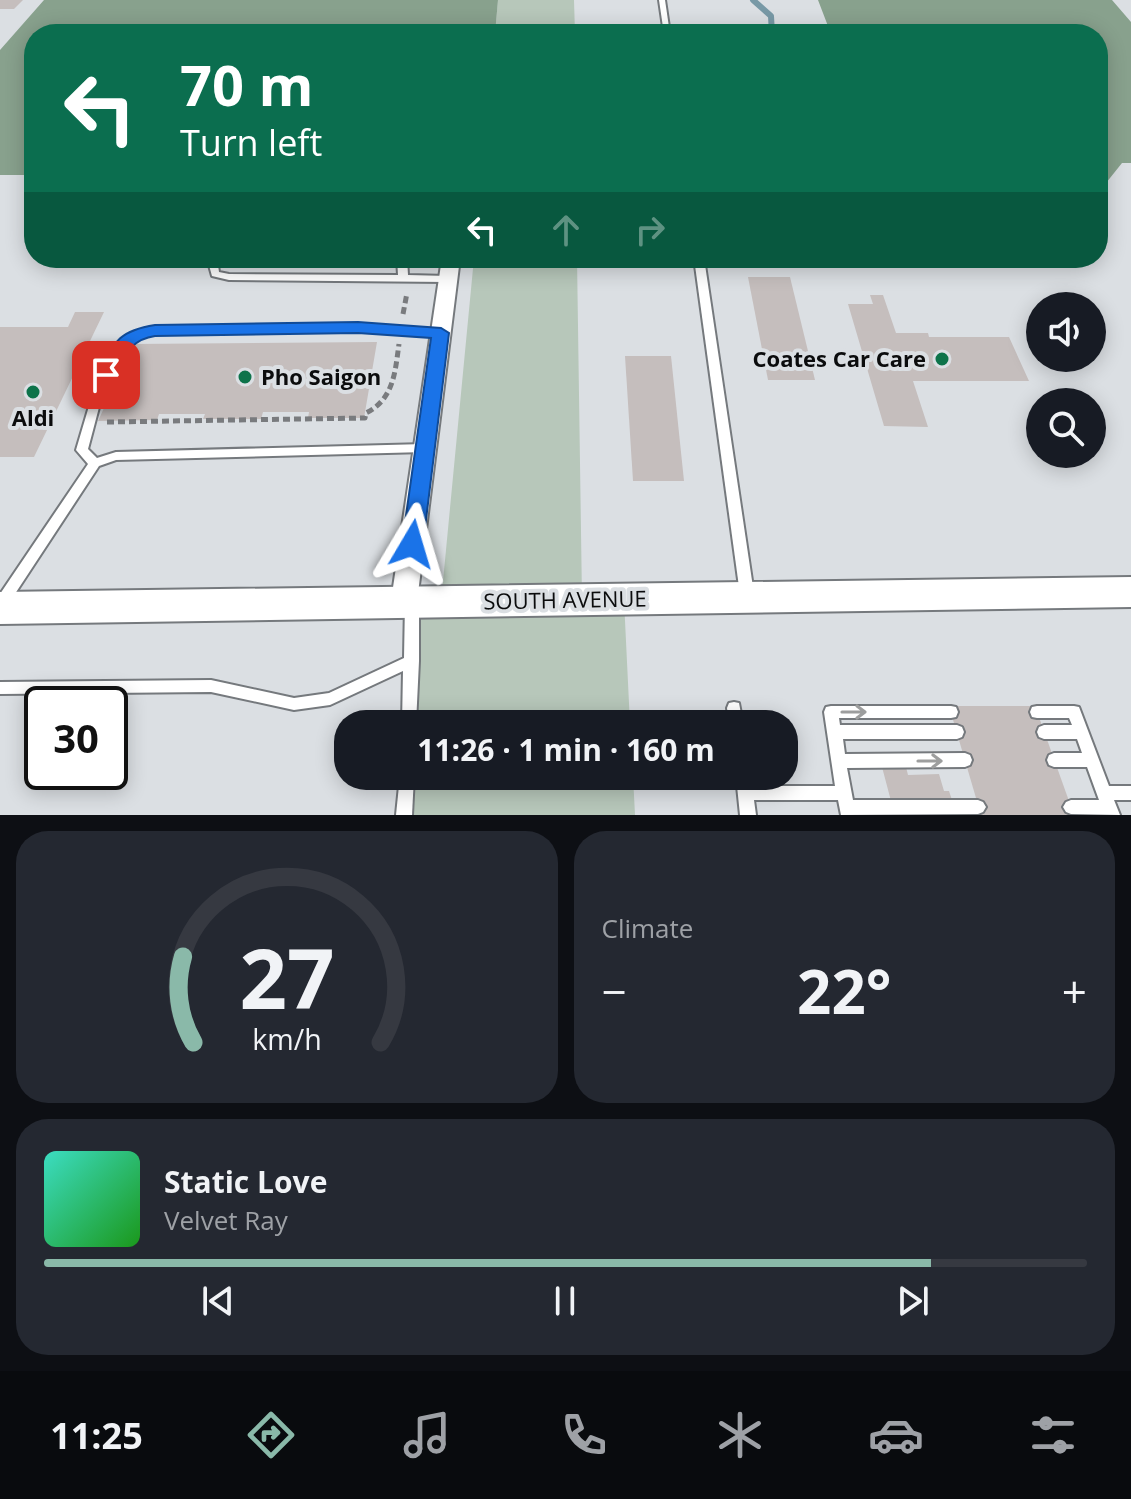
<!DOCTYPE html>
<html lang="en">
<head>
<meta charset="utf-8">
<style>
	:root { --surface:#171b24; --page:#242831; --text:#f1f3f6; --muted:#9ea1a6; --line:#363941; --accent:#8ab9a9 }
	body { margin:0; font-family:"Open Sans",sans-serif; background:var(--page); color:var(--text); height:100vh; display:flex; flex-direction:column; font-size:30px; white-space:nowrap }
	* { box-sizing:border-box; margin:0 }
	p { font-size:26px; color:var(--muted) }
	.icon { flex:none; width:44px; height:44px; fill:none; stroke:currentColor; stroke-width:2; stroke-linecap:round; stroke-linejoin:round }
	.map { position:relative; height:815px; overflow:hidden }
	.sheet { display:flex; flex-direction:column; gap:16px; padding:16px; background:#0d0f14; flex:1 }
	.sheet>* { flex:none }
	.hud { position:absolute; left:24px; top:24px; width:1084px; height:244px; border-radius:32px; box-shadow:0 4px 20px #0003; background:#0b6e4f; color:#fff; overflow:hidden }
	.tools { position:absolute; left:1026px; top:292px; display:grid; gap:16px }
	.tools a { display:grid; place-items:center; width:80px; height:80px; border-radius:50%; background:var(--surface); box-shadow:0 4px 20px #0003; font-size:40px }
	.speed { position:absolute; left:24px; top:686px; display:flex; gap:16px; font-size:40px; font-weight:700; text-align:center }
	.speed>* { display:grid; place-content:center; width:104px; height:104px; border-radius:50%; background:var(--surface); box-shadow:0 4px 20px #0003; line-height:1 }
	.speed .limit { border:4px solid #111; border-radius:12px; background:#fff; color:#111 }
	.pin { position:absolute; display:grid; place-items:center; width:68px; height:68px; color:#fff; margin:-34px; border-radius:16px; box-shadow:0 4px 12px #0006 }
	.me { position:absolute; width:88px; margin:-44px; rotate:7deg; stroke-linejoin:round; filter:drop-shadow(0 0 6px #0008) }
	.turn { display:flex; align-items:center; gap:28px; height:168px; padding:0 24px; font-size:36px }
	.turn .icon { width:104px; height:104px; stroke-width:2.5 }
	.turn b { display:block; font-size:56px; line-height:68px }
	.lanes { display:flex; align-items:center; height:76px; padding:0 24px; background:#0003; justify-content:center; gap:40px; direction:ltr }
	.lanes .off { opacity:.35 }
	.big { font-size:60px; font-weight:700; line-height:1.1 }
	.sheet .widget { flex:1; display:flex; flex-direction:column; justify-content:center; gap:12px; min-width:0; padding:0 28px; border-radius:32px; background:var(--page) }
	.sheet .dial { align-items:center; gap:0 }
	.dial svg { height:208px; overflow:visible; fill:none; stroke:var(--line); stroke-width:7; stroke-linecap:round; text-anchor:middle }
	.dial text { fill:var(--text); stroke:none }
	.song { display:flex; align-items:center; gap:24px }
	.cover { width:96px; height:96px; border-radius:12px; background:linear-gradient(135deg,hsl(170 70% 55%),hsl(120 70% 35%)) }
	.played { height:8px; border-radius:4px; background:linear-gradient(90deg,var(--accent) 85%,var(--line) 85%) }
	.keys { display:flex; justify-content:space-around; direction:ltr }
	.heat { display:flex; justify-content:space-between; align-items:center; font-size:44px; direction:ltr }
	.sheet .tiles { flex:1; display:grid; gap:16px; grid-template-columns:1fr 1fr }
	.widget:last-child { grid-column:span 2 }
	.trip { position:absolute; left:334px; top:710px; width:464px; height:80px; border-radius:32px; background:var(--surface); box-shadow:0 4px 20px #0003; font-weight:700; line-height:80px; text-align:center }
	.tab-bar { display:flex; height:128px; justify-content:space-around; align-items:center; background:#090b0e; color:var(--muted) }
	.tab-bar .icon { width:56px; height:56px }
	.tab-bar .on { color:var(--accent) }
	.tab-bar b { font-size:36px; color:var(--text) }
	.map>svg:first-child { display:block }
	.green { fill:#b7c7ba }
	.forest { fill:#88a18d }
	.lines { fill:none; stroke-linecap:round; stroke-linejoin:round }
	.stream { stroke:#7899a6; stroke-width:6 }
	.building { fill:#c5bebd }
	.lane-casing { stroke:#75797d; stroke-width:4 }
	.street-casing { stroke:#75797d; stroke-width:4 }
	.secondary-casing { stroke:#75797d; stroke-width:4 }
	.path { stroke:#797b7e; stroke-width:5; stroke-dasharray:7 4; stroke-linecap:butt }
	.lane { fill:#fff; fill-rule:evenodd }
	.street { fill:#fff; fill-rule:evenodd }
	.secondary { fill:#fff; fill-rule:evenodd }
	.oneway { stroke:#9d9e9e }
	.route { fill:#1a73e8; stroke:#114b97; stroke-width:2 }
	.poi-dot { fill:#0d734a; stroke:#dbdfe3; stroke-width:3 }
	.labels { text-anchor:middle; stroke-width:8; stroke-linejoin:round; paint-order:stroke }
	.poi-label { font-size:22px; font-weight:bold; fill:#0b0c0d; stroke:#dbdfe3; text-anchor:end }
	.street-label { font-size:22px; fill:#0b0c0d; stroke:#dbdfe3 }
</style>
</head>
<body>
<div class="map">
<svg width="1131" height="815" viewBox="0 0 1131 815">
	<rect width="100%" height="100%" fill="#dbdfe3"/>
	<!-- green -->
	<g class="green">
		<polygon points="498,0 574,0 575,34 495,34"/>
		<polygon points="474,258 577,258 582,599 624,600 630,724 409,724 404,601 441,602"/>
		<polygon points="407,776 633,776 635,815 404,815"/>
	</g>
	<!-- forest -->
	<g class="forest">
		<polygon points="44,0 498,0 495,34 34,34 34,175 0,175 0,50"/>
		<polygon points="818,0 1112,0 1131,22 1131,163 1122,163 1098,193 1098,34 831,34"/>
	</g>
	<g class="lines">
		<!-- stream -->
		<polyline class="stream" points="753,0 771,16 772,34"/>
	</g>
	<!-- building -->
	<g class="building">
		<polygon points="0,0 23,0 14,9 0,9"/>
		<polygon points="748,277 790,277 815,380 768,380"/>
		<polygon points="870,295 883,295 896,333 928,333 929,337 1009,337 1029,381 913,381 928,427 884,426 848,304 873,304"/>
		<polygon points="75,312 104,312 34,457 0,457 0,327 68,327"/>
		<polygon points="377,342 364,418 308,418 309,412 263,412 261,419 203,419 205,414 159,414 157,420 98,421 110,395 92,395 101,377 117,377 131,344"/>
		<polygon points="625,356 671,356 684,481 633,481"/>
		<polygon points="949,706 1035,706 1074,815 981,815"/>
		<polygon points="882,767 906,767 908,775 939,774 944,791 949,791 952,800 891,801"/>
	</g>
	<g class="lines">
		<defs>
			<g id="lane">
				<polygon points="659,0 665,0 670,34 664,34"/>
				<polygon points="207,258 217,258 219,272 229,274 398,275 397,258 407,258 408,275 448,276 453,279 448,282 229,280 212,276"/>
				<polygon points="694,258 704,258 754,594 752,598 747,599 742,598 740,594"/>
				<path d="M358 324 441 330 446 333 441 336 358 330 155 333C126 340 123 354 110 378L106 379 101 375C115 345 122 334 155 327Z"/>
				<polygon points="97,392 102,396 88,449 97,458 116,452 425,444 429,445 431,448 429,451 425,452 116,460 99,466 5,609 0,610 0,594 88,464 76,450 92,396"/>
				<polygon points="412,598 417,599 419,603 419,661 416,724 402,724 403,671 330,705 294,710 211,692 0,694 0,682 211,680 294,698 329,693 404,658 405,603 407,599"/>
				<polygon points="734,702 739,703 743,724 729,724 727,708 729,703"/>
				<polygon points="831,706 951,706 956,707 958,712 956,717 951,718 839,718 840,725 957,725 962,727 964,732 962,737 957,739 843,739 845,754 965,753 970,755 972,760 970,765 965,767 847,768 853,800 978,800 983,802 986,807 983,812 978,814 841,815 838,800 754,800 756,815 740,815 736,776 750,776 752,786 835,786 824,712 826,707"/>
				<polygon points="1037,706 1074,706 1079,707 1109,786 1131,786 1131,800 1114,800 1120,815 1071,814 1066,812 1063,807 1066,802 1071,800 1099,800 1087,767 1054,767 1049,765 1047,760 1049,755 1054,753 1082,753 1077,739 1044,739 1039,737 1037,732 1039,727 1044,725 1072,725 1069,718 1037,718 1032,717 1030,712 1032,707"/>
				<polygon points="400,776 414,776 412,815 396,815"/>
			</g>
			<polygon id="street" points="442,258 460,258 417,601 413,609 404,612 395,609 391,601"/>
			<polygon id="secondary" points="1131,577 1131,607 0,624 0,592"/>
		</defs>
		<!-- lane casing -->
		<use href="#lane" class="lane-casing"/>
		<!-- street casing -->
		<use href="#street" class="street-casing"/>
		<!-- secondary casing -->
		<use href="#secondary" class="secondary-casing"/>
		<!-- path -->
		<g class="path">
			<polyline points="403,314 407,293"/>
			<path d="M107 422 365 418 366 413C394 399 395 372 399 344"/>
		</g>
		<!-- lane -->
		<use href="#lane" class="lane"/>
		<!-- street -->
		<use href="#street" class="street"/>
		<!-- secondary -->
		<use href="#secondary" class="secondary"/>
	</g>
	<!-- one-way arrows -->
	<defs><path id="oneway-shaft" d="M-6 0H5M1.5-3L5.5 0L1.5 3" fill="none" stroke-width="1.6" stroke-linecap="round" stroke-linejoin="round" transform="scale(2)"/></defs>
	<g class="oneway">
		<use href="#oneway-shaft" transform="translate(854 712)"/>
		<use href="#oneway-shaft" transform="translate(930 761)"/>
	</g>
	<!-- route -->
	<path class="route" d="M358 322 441 328 449 333 423 544 420 550H405L402 544 431 338 358 333 155 336C128 340 125 358 112 379L106 381 97 375C114 343 117 331 155 325Z"/>
	<!-- markers -->
	<g class="poi-dot">
		<circle cx="942" cy="359" r="8"/>
		<circle cx="245" cy="377" r="8"/>
		<circle cx="33" cy="392" r="8"/>
	</g>
	<g class="labels">
		<!-- poi labels -->
		<g class="poi-label">
			<text x="926" y="367">Coates Car Care</text>
			<text x="261" y="385" text-anchor="start">Pho Saigon</text>
			<text x="33" y="426" text-anchor="middle">Aldi</text>
		</g>
		<!-- street labels -->
		<g class="street-label">
			<text transform="translate(565 600) rotate(-1)" y="8">SOUTH AVENUE</text>
		</g>
	</g>
</svg>
<div class="tools">
<a><svg class="icon" aria-label="sound" viewBox="0 0 24 24"><path d="M4 9h4l5-4v14l-5-4H4zM17 9q2 3 0 6"/></svg></a>
<a><svg class="icon" aria-label="search" viewBox="0 0 24 24"><circle cx="10" cy="10" r="6"/><path d="M15 15l6 6"/></svg></a>
</div>
<div class="speed"><div class="limit">30</div></div>
<div class="pin" style="left:106px;top:375px;background:#d93025"><svg class="icon" aria-label="arrive" viewBox="0 0 24 24"><path d="M6 21V4h12l-3 4 3 4H6"/></svg></div>
<svg class="me" style="left:412px;top:544px" viewBox="-20 -20 40 40"><path d="M0-17L14 15 0 8-14 15z" fill="#1a73e8" stroke="#fff" stroke-width="4"/></svg>
<div class="trip">11:26 · 1 min · 160 m</div>
<div class="hud">
<div class="turn"><svg class="icon" aria-label="left" viewBox="0 0 24 24"><path d="M17 20v-9H6M10 6l-5 5 5 5"/></svg><div><b>70 m</b>Turn left</div></div>
<div class="lanes"><svg class="icon" aria-label="left" viewBox="0 0 24 24"><path d="M17 20v-9H6M10 6l-5 5 5 5"/></svg><svg class="icon off" aria-label="ahead" viewBox="0 0 24 24"><path d="M12 20V5M6 11l6-6 6 6"/></svg><svg class="icon off" aria-label="right" viewBox="0 0 24 24"><path d="M7 20v-9h11M14 6l5 5-5 5"/></svg></div>
</div>
</div>
<section class="sheet">
<div class="tiles">
<div class="widget dial"><svg viewBox="0 0 100 80">
<path d="M14 69A42 42 0 1 1 86 69"/>
<path d="M14 69A42 42 0 0 1 10 36" stroke="#8ab9a9"/>
<text x="50" y="56" font-size="32" font-weight="700">27</text>
<text x="50" y="72" font-size="11">km/h</text>
</svg></div>
<div class="widget"><p>Climate</p>
<div class="heat"><a>−</a><b class="big">22°</b><a>+</a></div>
</div>
<div class="widget">
<div class="song"><i class="cover"></i><div><b>Static Love</b><p>Velvet Ray</p></div></div>
<div class="played"></div>
<div class="keys"><svg class="icon" aria-label="previous" viewBox="0 0 24 24"><path d="M18 5L8 12l10 7zM5 5v14"/></svg><svg class="icon" aria-label="pause" viewBox="0 0 24 24"><path d="M8 5v14M16 5v14"/></svg><svg class="icon" aria-label="next" viewBox="0 0 24 24"><path d="M6 5l10 7-10 7zM19 5v14"/></svg></div>
</div>
</div>
</section>
<nav class="tab-bar">
<b>11:25</b>
<svg class="icon on" aria-label="directions" viewBox="0 0 24 24"><path d="M12 3l9 9-9 9-9-9zM9 14v-3h6M13 9l2 2-2 2"/></svg>
<svg class="icon" aria-label="music" viewBox="0 0 24 24"><path d="M9 18V5l10-2v13"/><circle cx="6" cy="18" r="3"/><circle cx="16" cy="16" r="3"/></svg>
<svg class="icon" aria-label="phone" viewBox="0 0 24 24"><path d="M5 4h4l2 5-3 2q2 4 5 5l2-3 5 2v4C11 20 4 13 5 4z"/></svg>
<svg class="icon" aria-label="climate" viewBox="0 0 24 24"><path d="M12 3v18M4 7l16 10M4 17L20 7"/></svg>
<svg class="icon" aria-label="car" viewBox="0 0 24 24"><path d="M5 17H2v-5l4-1 3-4h7l3 4 3 1v5h-3M9 17h6M6 11h13"/><circle cx="7" cy="17" r="2"/><circle cx="17" cy="17" r="2"/></svg>
<svg class="icon" aria-label="filters" viewBox="0 0 24 24"><path d="M4 7h16M4 17h16"/><circle cx="9" cy="7" r="2"/><circle cx="15" cy="17" r="2"/></svg>
</nav>
</body>
</html>
